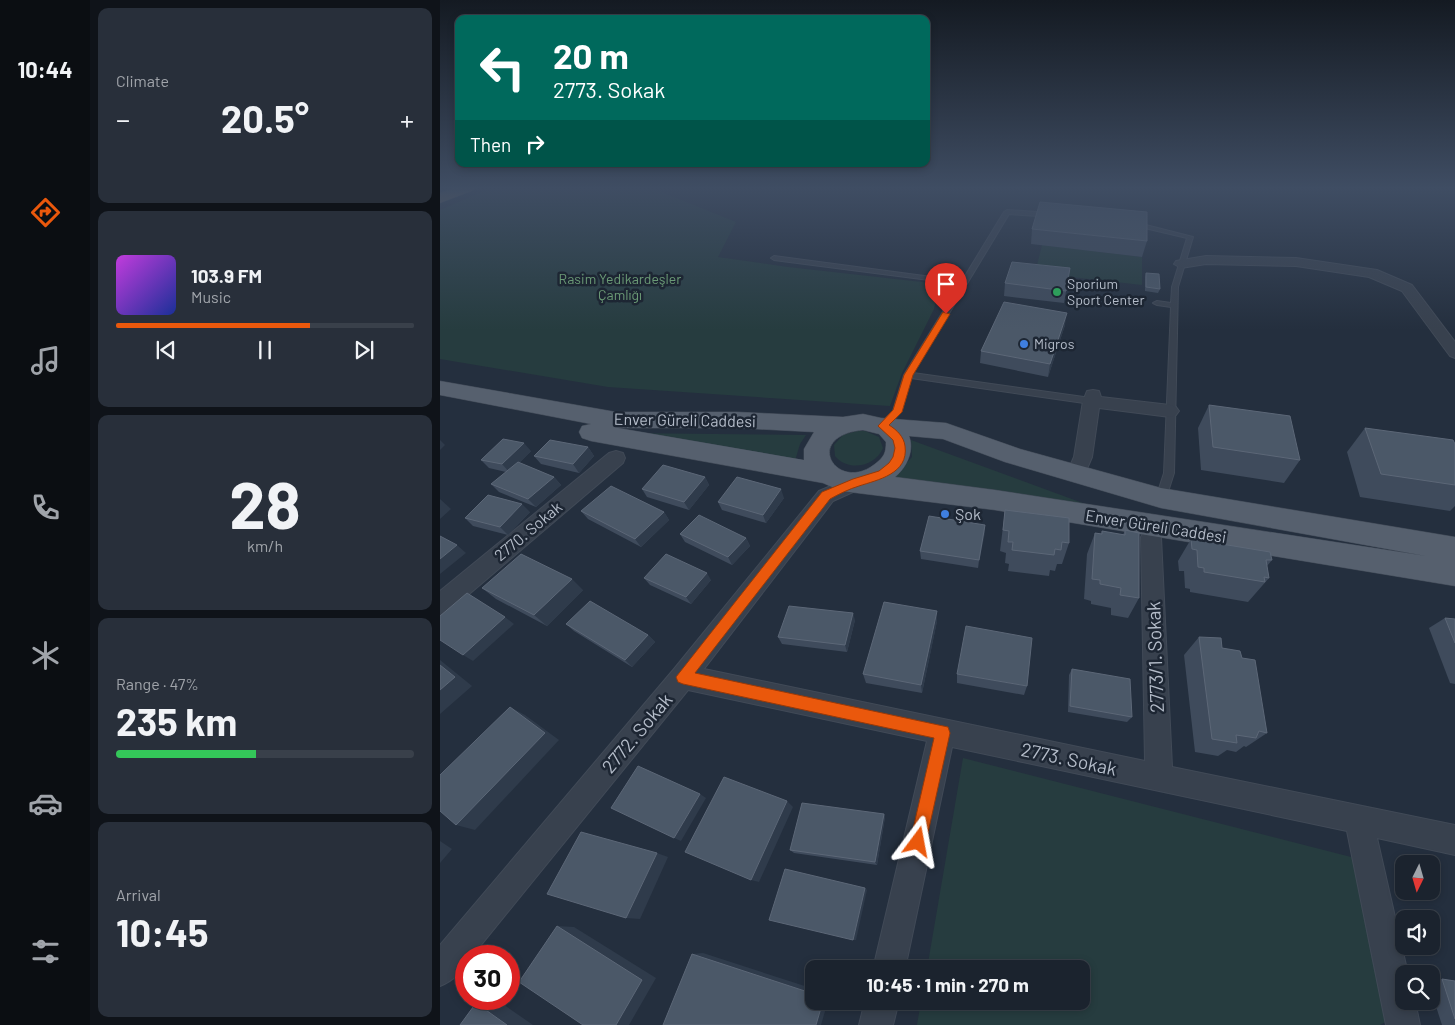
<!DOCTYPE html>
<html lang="en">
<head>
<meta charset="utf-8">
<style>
	:root { --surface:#1b232e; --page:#282f3a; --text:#f1f3f6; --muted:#a0a4aa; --line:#39404a; --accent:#ea580c }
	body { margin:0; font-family:Barlow,sans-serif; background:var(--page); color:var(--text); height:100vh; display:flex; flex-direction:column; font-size:19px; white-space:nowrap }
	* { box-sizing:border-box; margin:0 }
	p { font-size:16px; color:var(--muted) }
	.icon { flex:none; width:28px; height:28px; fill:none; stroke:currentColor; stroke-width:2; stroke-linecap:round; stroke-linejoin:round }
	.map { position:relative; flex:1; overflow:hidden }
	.drawer { display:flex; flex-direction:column; gap:8px; padding:8px; background:#0f1319; width:350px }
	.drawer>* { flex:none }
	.guide { position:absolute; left:15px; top:15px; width:475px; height:152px; border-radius:10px; box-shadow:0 2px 8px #0003,0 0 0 1px var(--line); background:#00695c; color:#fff; overflow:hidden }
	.needle { width:32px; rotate:185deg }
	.buttons { position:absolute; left:955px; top:855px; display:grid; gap:10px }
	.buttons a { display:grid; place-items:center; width:45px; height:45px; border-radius:10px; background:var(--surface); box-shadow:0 2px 8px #0003,0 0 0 1px var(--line); font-size:25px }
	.speed { position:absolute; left:15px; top:945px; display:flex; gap:10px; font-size:25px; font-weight:700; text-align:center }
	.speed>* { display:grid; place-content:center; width:65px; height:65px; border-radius:50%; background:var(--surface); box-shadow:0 2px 8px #0003,0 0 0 1px var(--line); line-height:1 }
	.speed .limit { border:8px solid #d22; background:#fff; color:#111 }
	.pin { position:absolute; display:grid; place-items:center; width:42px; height:42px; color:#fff; margin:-51px -21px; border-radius:50% 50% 50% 0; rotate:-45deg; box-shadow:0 0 5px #0007 }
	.pin .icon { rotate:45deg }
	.me { position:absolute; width:55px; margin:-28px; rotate:13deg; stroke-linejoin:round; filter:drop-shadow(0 0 4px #0008) }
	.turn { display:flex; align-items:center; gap:18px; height:105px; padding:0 15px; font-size:22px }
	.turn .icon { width:65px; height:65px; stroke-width:2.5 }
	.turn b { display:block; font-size:35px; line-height:42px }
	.then { display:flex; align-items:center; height:48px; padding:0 15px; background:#0003; gap:10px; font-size:19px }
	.big { font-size:38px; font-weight:700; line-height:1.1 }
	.drawer .widget { flex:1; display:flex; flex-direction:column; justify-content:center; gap:8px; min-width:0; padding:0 18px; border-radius:10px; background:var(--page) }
	.drawer .dial { align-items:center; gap:0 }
	.dial b { font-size:65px; line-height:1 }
	.song { display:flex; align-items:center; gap:15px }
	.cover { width:60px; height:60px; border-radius:8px; background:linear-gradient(135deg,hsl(290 70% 55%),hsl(230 70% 35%)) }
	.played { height:5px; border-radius:2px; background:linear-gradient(90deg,var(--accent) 65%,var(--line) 65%) }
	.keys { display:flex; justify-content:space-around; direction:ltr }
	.heat { display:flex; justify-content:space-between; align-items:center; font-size:28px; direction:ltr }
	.charge { height:8px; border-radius:4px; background:linear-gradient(90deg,#34c759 47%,var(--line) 0) }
	.trip { position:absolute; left:365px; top:960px; width:285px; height:50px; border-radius:10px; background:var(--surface); box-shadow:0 2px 8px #0003,0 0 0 1px var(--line); font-weight:700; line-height:50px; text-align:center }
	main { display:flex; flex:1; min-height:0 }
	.tabs { display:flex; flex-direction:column; width:90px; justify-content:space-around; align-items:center; background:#0b0e12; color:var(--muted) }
	.tabs .icon { width:35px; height:35px }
	.tabs .on { color:var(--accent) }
	.tabs b { font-size:22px; color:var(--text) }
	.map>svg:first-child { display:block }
	.green { fill:#263c3f }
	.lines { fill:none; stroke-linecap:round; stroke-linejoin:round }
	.lane-casing { stroke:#414a57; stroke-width:2 }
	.street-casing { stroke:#414a57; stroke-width:2 }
	.primary-casing { stroke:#414a57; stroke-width:1 }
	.highway-casing { stroke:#434c59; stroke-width:1 }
	.lane { fill:#38414e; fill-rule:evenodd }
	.street { fill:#38414e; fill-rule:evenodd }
	.primary { fill:#56606e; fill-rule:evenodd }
	.highway { fill:#746855; fill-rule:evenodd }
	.wall { fill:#3f4b5c }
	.shaded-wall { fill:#2f3b4b }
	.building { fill:#4b5868; stroke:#5c6777 }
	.route { fill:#ea580c; stroke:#983908 }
	.leisure-dot { fill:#2e9e5b; stroke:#1d2633; stroke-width:2 }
	.shop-dot { fill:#3f7fe0; stroke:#1d2633; stroke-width:2 }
	.labels { text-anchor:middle; stroke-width:5; stroke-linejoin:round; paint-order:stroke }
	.far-park-label { font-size:14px; fill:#6b9a76; stroke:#1d2633 }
	.far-poi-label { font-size:14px; fill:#b4bcc9; stroke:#1d2633; text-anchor:start }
	.street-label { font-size:16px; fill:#b4bcc9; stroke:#1d2633 }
	.poi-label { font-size:16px; fill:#b4bcc9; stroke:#1d2633; text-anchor:start }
	.near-street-label { font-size:19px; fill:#b4bcc9; stroke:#1d2633 }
</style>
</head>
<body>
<main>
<nav class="tabs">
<b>10:44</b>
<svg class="icon on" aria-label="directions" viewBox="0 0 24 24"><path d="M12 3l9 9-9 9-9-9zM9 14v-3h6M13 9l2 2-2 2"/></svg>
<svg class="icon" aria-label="music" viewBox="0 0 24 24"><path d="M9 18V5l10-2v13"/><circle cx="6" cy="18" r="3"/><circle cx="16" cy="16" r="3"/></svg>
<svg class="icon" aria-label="phone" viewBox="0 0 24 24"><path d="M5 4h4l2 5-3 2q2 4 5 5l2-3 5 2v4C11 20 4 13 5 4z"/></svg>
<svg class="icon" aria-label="climate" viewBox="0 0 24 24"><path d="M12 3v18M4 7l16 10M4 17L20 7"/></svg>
<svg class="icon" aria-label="car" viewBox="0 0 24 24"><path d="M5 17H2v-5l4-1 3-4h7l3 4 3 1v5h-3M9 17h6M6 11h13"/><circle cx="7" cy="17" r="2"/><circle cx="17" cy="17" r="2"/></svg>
<svg class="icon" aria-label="filters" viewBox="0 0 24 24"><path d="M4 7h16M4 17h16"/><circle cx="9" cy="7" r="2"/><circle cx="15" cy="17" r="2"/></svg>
</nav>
<section class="drawer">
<div class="widget"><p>Climate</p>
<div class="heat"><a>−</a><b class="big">20.5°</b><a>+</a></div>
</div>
<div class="widget">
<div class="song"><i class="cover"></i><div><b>103.9 FM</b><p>Music</p></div></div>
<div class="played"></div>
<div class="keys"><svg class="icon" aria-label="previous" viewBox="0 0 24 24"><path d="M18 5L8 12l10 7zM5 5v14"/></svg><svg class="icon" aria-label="pause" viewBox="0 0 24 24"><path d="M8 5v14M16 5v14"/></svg><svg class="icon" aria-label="next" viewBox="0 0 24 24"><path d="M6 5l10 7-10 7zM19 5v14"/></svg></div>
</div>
<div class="widget dial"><b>28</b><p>km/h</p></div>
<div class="widget"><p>Range · 47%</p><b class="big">235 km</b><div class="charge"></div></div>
<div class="widget"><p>Arrival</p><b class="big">10:45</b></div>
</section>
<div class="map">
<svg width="1015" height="1025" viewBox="0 0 1015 1025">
	<rect width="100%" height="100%" fill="#242f3e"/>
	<!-- green -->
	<g class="green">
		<polygon points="53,187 209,187 296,222 278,257 348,267 500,284 494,309 462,373 450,406 168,387 0,359 0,210"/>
		<polygon points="602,245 702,257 702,285 595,273"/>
		<path d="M417 431H425L439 437 443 448C435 467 408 472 395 456L394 445 403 435Z"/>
		<polygon points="177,433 366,435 360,444 354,464"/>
		<polygon points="471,440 678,516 454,477 472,457"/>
		<polygon points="523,758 915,858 949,1020 940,1025 477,1025 481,1001 641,1001 641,969 487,969"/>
	</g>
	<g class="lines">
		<defs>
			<g id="lane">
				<polygon points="567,210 611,213 614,215 611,217 569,214 473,373 651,398 655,401 651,404 471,378 461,412 446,428 440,428 439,426 440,424 453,411 464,375 520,284 334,260 331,258 334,256 522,281 564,212"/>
				<polygon points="694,222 753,237 738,287 734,473 726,498 721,502 716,498 724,473 731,307 717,305 713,303 717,301 731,303 732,287 747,238 692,225 691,224"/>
			</g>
			<g id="street">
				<polygon points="766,256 856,258 937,270 972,285 1015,342 1015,358 1010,356 962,291 929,277 856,266 766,264 741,268 734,264 736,261"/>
				<polygon points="653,390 659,391 661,397 730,405 736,407 739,411 736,415 730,417 659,408 652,457 643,478 636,480 629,478 627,473 634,457 643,401 647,391"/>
				<polygon points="176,451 183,453 185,458 183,463 8,612 0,615 0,591 169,453"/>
				<path d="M417 475 424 477 427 482 424 487 393 501 264 669 705 761 701 537 704 531 711 529 718 531 721 537 732 767 1015 825V855L937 838 968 974H964V1001H975L980 1025H946L907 831 512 747 465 969H433L487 741 248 690 32 956H26C26 971 12 981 0 986V945L234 669 379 491Z"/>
				<polygon points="425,1001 459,1001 453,1025 419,1025"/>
			</g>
			<path id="primary" d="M0 381 176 412H297L403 417 423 414 441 418 506 423 580 449 721 488 1015 537V586L555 510 401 491 383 483 151 441 142 438 139 432 142 426 151 424 0 395ZM178 428H297L374 432 364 449V460ZM423 430 439 434 446 442C446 453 444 457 435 464 397 494 361 436 423 430ZM469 436 503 439 565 462 721 508 986 556 555 490 455 477C466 468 475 451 469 436Z"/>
			<polygon id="highway" points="16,187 36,187 34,190 0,203 0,193"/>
		</defs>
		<!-- lane casing -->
		<use href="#lane" class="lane-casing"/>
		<!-- street casing -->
		<use href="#street" class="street-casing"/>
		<!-- primary casing -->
		<use href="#primary" class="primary-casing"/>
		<!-- highway casing -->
		<use href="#highway" class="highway-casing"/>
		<!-- lane -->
		<use href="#lane" class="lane"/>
		<!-- street -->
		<use href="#street" class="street"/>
		<!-- primary -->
		<use href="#primary" class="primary"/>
		<!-- highway -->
		<use href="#highway" class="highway"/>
	</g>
	<!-- wall -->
	<g class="wall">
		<polygon points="592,229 707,241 702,257 591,244"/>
		<polygon points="630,268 624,303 564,296 565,283"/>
		<polygon points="706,273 720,289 718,293 705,291 705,277"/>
		<polygon points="625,325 608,377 540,363 541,351"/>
		<polygon points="769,405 860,460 844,483 761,470 758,428"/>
		<polygon points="925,428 1015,444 1015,506 1010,511 920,497 907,452"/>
		<polygon points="148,447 154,456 139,473 101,464 94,456"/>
		<polygon points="91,451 79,463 114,477 121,485 96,507 59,492 51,484 66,472 49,468 41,460"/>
		<polygon points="265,477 269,485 249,510 207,497 202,489"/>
		<polygon points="344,498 326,523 282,510 278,502"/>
		<polygon points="565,510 629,543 622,564 617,564 615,571 610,570 609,576 568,571 569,564 565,563 566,553 560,551"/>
		<polygon points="141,511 224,512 229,520 201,547 148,519"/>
		<polygon points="90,512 68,535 33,526 25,518"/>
		<polygon points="545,525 538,568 481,559 480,551"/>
		<polygon points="685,530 699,598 688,618 671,615 671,608 651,604 651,601 644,599 647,554 655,533 661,534 662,531 683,535"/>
		<polygon points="240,534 306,538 310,546 292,565 245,542"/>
		<polygon points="751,539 832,560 827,566 829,578 808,602 750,592 750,589 745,588 744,571 739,571 738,561"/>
		<polygon points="204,578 271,580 251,604 210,585"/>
		<polygon points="42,588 143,590 107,626 56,599"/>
		<polygon points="1005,618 1015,619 1015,684 1010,683 989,628"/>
		<polygon points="415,620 407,652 342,644 338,637"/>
		<polygon points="497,621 482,693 426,683 423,674"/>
		<polygon points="126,624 208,635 215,642 192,667 134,631"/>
		<polygon points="759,637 802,658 827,733 806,747 804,746 796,752 787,750 778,756 755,752 744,655"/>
		<polygon points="632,669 692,717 687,722 628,712 629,675"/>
		<polygon points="517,674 587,686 584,695 517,683"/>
		<polygon points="444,814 445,817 437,865 354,853 350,850"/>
		<polygon points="991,978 1015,981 1015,1025 1002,1025 991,991"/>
	</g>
	<!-- shaded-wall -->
	<g class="shaded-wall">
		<polygon points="627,313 625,325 608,377 610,364"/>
		<polygon points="0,440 5,445 0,450"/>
		<polygon points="84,443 91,451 70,473 62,464"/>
		<polygon points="148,447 154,456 139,473 133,464"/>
		<polygon points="114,477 121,485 96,507 88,499"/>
		<polygon points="265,477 269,485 249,510 244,502"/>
		<polygon points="341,489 344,498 326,523 323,515"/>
		<polygon points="0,499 11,509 0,519"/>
		<polygon points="82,504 90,512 68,535 60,527"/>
		<polygon points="224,512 229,520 201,547 195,539"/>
		<polygon points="545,525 545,533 538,568 539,560"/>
		<polygon points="306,538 310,546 292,565 288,557"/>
		<polygon points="17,545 26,553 0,574 0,559"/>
		<polygon points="267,573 271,580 251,604 246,597"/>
		<polygon points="132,579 143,590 107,626 94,615"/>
		<polygon points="497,611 497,621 482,693 481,685"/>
		<polygon points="413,613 415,620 407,652 405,645"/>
		<polygon points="65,617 74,624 33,661 23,655"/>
		<polygon points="208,635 215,642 192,667 185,660"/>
		<polygon points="0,660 32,686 0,714"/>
		<polygon points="70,707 85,715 119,740 35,830 16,825"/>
		<polygon points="260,794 266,798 241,841 234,838"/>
		<polygon points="347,801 353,807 319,882 311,880"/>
		<polygon points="444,814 445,817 437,865 435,862"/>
		<polygon points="0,841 12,849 0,863"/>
		<polygon points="217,853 228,857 200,919 186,918"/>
		<polygon points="425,888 427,890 416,940 413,940"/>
		<polygon points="117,926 134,927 216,978 189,1025 176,1025"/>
		<polygon points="263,953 374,989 374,994 252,954"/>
		<polygon points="57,1000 93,1025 67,1025 36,1003"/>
		<polygon points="383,1001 388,1001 381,1025 376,1025"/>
	</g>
	<!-- building -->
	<g class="building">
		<polygon points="600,202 707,212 707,241 592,229"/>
		<polygon points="572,262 630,268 626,291 565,283"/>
		<polygon points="706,273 719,274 720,289 706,287"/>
		<polygon points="564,302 627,313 610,364 541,351"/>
		<polygon points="769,405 850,416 860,460 773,447"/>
		<polygon points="925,428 1013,440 1015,444 1015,485 941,474"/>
		<polygon points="63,439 84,443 62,464 41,460"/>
		<polygon points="110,440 148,447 133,464 94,456"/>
		<polygon points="78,462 114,477 88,499 51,484"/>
		<polygon points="223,465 265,477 244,502 202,489"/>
		<polygon points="297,477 341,489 323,515 278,502"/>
		<polygon points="171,486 224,512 195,539 141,511"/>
		<polygon points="48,495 82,504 60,527 25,518"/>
		<polygon points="565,510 629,518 629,543 622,542 621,550 615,549 614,555 572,550 573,542 568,542 569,531 563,530"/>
		<polygon points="259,515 306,538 288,557 240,534"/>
		<polygon points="489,516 545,525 539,560 480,551"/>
		<polygon points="685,530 699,533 699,598 680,595 681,588 660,584 660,580 652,579 655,533 662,534 662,531 685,535"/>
		<polygon points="0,536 17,545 0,559"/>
		<polygon points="751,539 830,552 832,560 826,560 829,578 824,577 825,582 764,572 764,568 758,567 757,550 752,549"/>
		<polygon points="81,554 132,579 94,615 42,588"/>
		<polygon points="226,554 267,573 246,597 204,578"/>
		<polygon points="27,593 65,617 23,655 0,640 0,616"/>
		<polygon points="150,601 208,635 185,660 126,624"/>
		<polygon points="444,602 497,611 481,685 423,674"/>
		<polygon points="349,606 413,613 405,645 338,637"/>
		<polygon points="1005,618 1015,619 1015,643"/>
		<polygon points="526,626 592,638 587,686 517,674"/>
		<polygon points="759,637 781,638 782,648 800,651 802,658 815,660 827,733 819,731 816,738 796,735 797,743 772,739"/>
		<polygon points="0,665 15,677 0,690"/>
		<polygon points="632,669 690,679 692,717 630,706"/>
		<polygon points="70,707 105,733 16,825 0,811 0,775"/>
		<polygon points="198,766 260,794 234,838 171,808"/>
		<polygon points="284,777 347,801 311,880 245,852"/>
		<polygon points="362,803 444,814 435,862 350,850"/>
		<polygon points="141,832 217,853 186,918 107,894"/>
		<polygon points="345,869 425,888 413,940 329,920"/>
		<polygon points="117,926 202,980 176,1025 143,1025 79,982"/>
		<polygon points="252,954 374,994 374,1001 383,1001 376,1025 223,1025"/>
		<polygon points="1002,979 1015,981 1015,1019"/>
		<polygon points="36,1003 67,1025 20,1025"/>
	</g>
	<!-- sky -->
	<linearGradient id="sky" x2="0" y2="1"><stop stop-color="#141a22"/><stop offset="0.57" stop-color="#3f4d63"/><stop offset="1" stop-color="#3f4d63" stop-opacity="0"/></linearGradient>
	<rect width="1015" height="330" fill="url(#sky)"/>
	<!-- route -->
	<path class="route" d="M503 312 510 314 473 375 462 412 449 425C457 430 464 437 465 446 469 474 437 480 419 486 409 489 399 494 390 499L255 673 508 727 510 733 486 842 484 848 478 850 472 848 470 842 494 738 243 684 238 682 236 677 382 492 413 479 439 471 449 463 453 457 455 448 453 440 438 426 453 410 464 375Z"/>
	<!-- markers -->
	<circle class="leisure-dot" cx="617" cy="292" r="5"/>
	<g class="shop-dot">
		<circle cx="584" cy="344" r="5"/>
		<circle cx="505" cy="514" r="5"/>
	</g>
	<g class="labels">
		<!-- far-park labels -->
		<g class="far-park-label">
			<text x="180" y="284">Rasim Yedikardeşler<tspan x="180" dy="16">Çamlığı</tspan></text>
		</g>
		<!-- far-poi labels -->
		<g class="far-poi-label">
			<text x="627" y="289">Sporium<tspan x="627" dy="16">Sport Center</tspan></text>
			<text x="594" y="349">Migros</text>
		</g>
		<!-- street labels -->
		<g class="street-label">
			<text transform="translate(245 420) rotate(1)" y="6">Enver Güreli Caddesi</text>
			<text transform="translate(716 526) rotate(9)" y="6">Enver Güreli Caddesi</text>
			<text transform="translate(88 531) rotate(-40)" y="6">2770. Sokak</text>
		</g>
		<!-- poi labels -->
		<g class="poi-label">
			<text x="515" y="520">Şok</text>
		</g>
		<!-- near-street labels -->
		<g class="near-street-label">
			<text transform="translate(715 657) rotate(-92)" y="7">2773/1. Sokak</text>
			<text transform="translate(197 733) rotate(-50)" y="7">2772. Sokak</text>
			<text transform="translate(629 759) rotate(12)" y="7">2773. Sokak</text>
		</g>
	</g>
</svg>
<div class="buttons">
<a><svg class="needle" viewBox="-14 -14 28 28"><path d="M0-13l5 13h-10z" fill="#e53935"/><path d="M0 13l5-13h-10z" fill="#a0a4aa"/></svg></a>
<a><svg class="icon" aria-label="sound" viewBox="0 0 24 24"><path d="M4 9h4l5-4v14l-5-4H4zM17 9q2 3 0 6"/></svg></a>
<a><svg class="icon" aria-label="search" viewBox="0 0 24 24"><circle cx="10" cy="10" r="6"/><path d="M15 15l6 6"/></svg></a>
</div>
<div class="speed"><div class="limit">30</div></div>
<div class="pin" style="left:506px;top:314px;background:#d93025"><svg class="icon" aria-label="arrive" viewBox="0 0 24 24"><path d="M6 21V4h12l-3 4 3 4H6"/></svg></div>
<svg class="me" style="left:478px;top:842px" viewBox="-20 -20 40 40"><path d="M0-17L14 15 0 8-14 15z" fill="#ea580c" stroke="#fff" stroke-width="4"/></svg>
<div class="trip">10:45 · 1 min · 270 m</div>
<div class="guide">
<div class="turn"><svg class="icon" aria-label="left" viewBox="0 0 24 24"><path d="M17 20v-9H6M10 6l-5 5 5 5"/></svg><div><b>20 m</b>2773. Sokak</div></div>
<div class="then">Then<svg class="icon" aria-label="right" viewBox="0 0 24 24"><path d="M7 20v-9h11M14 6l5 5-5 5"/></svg></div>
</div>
</div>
</main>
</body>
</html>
